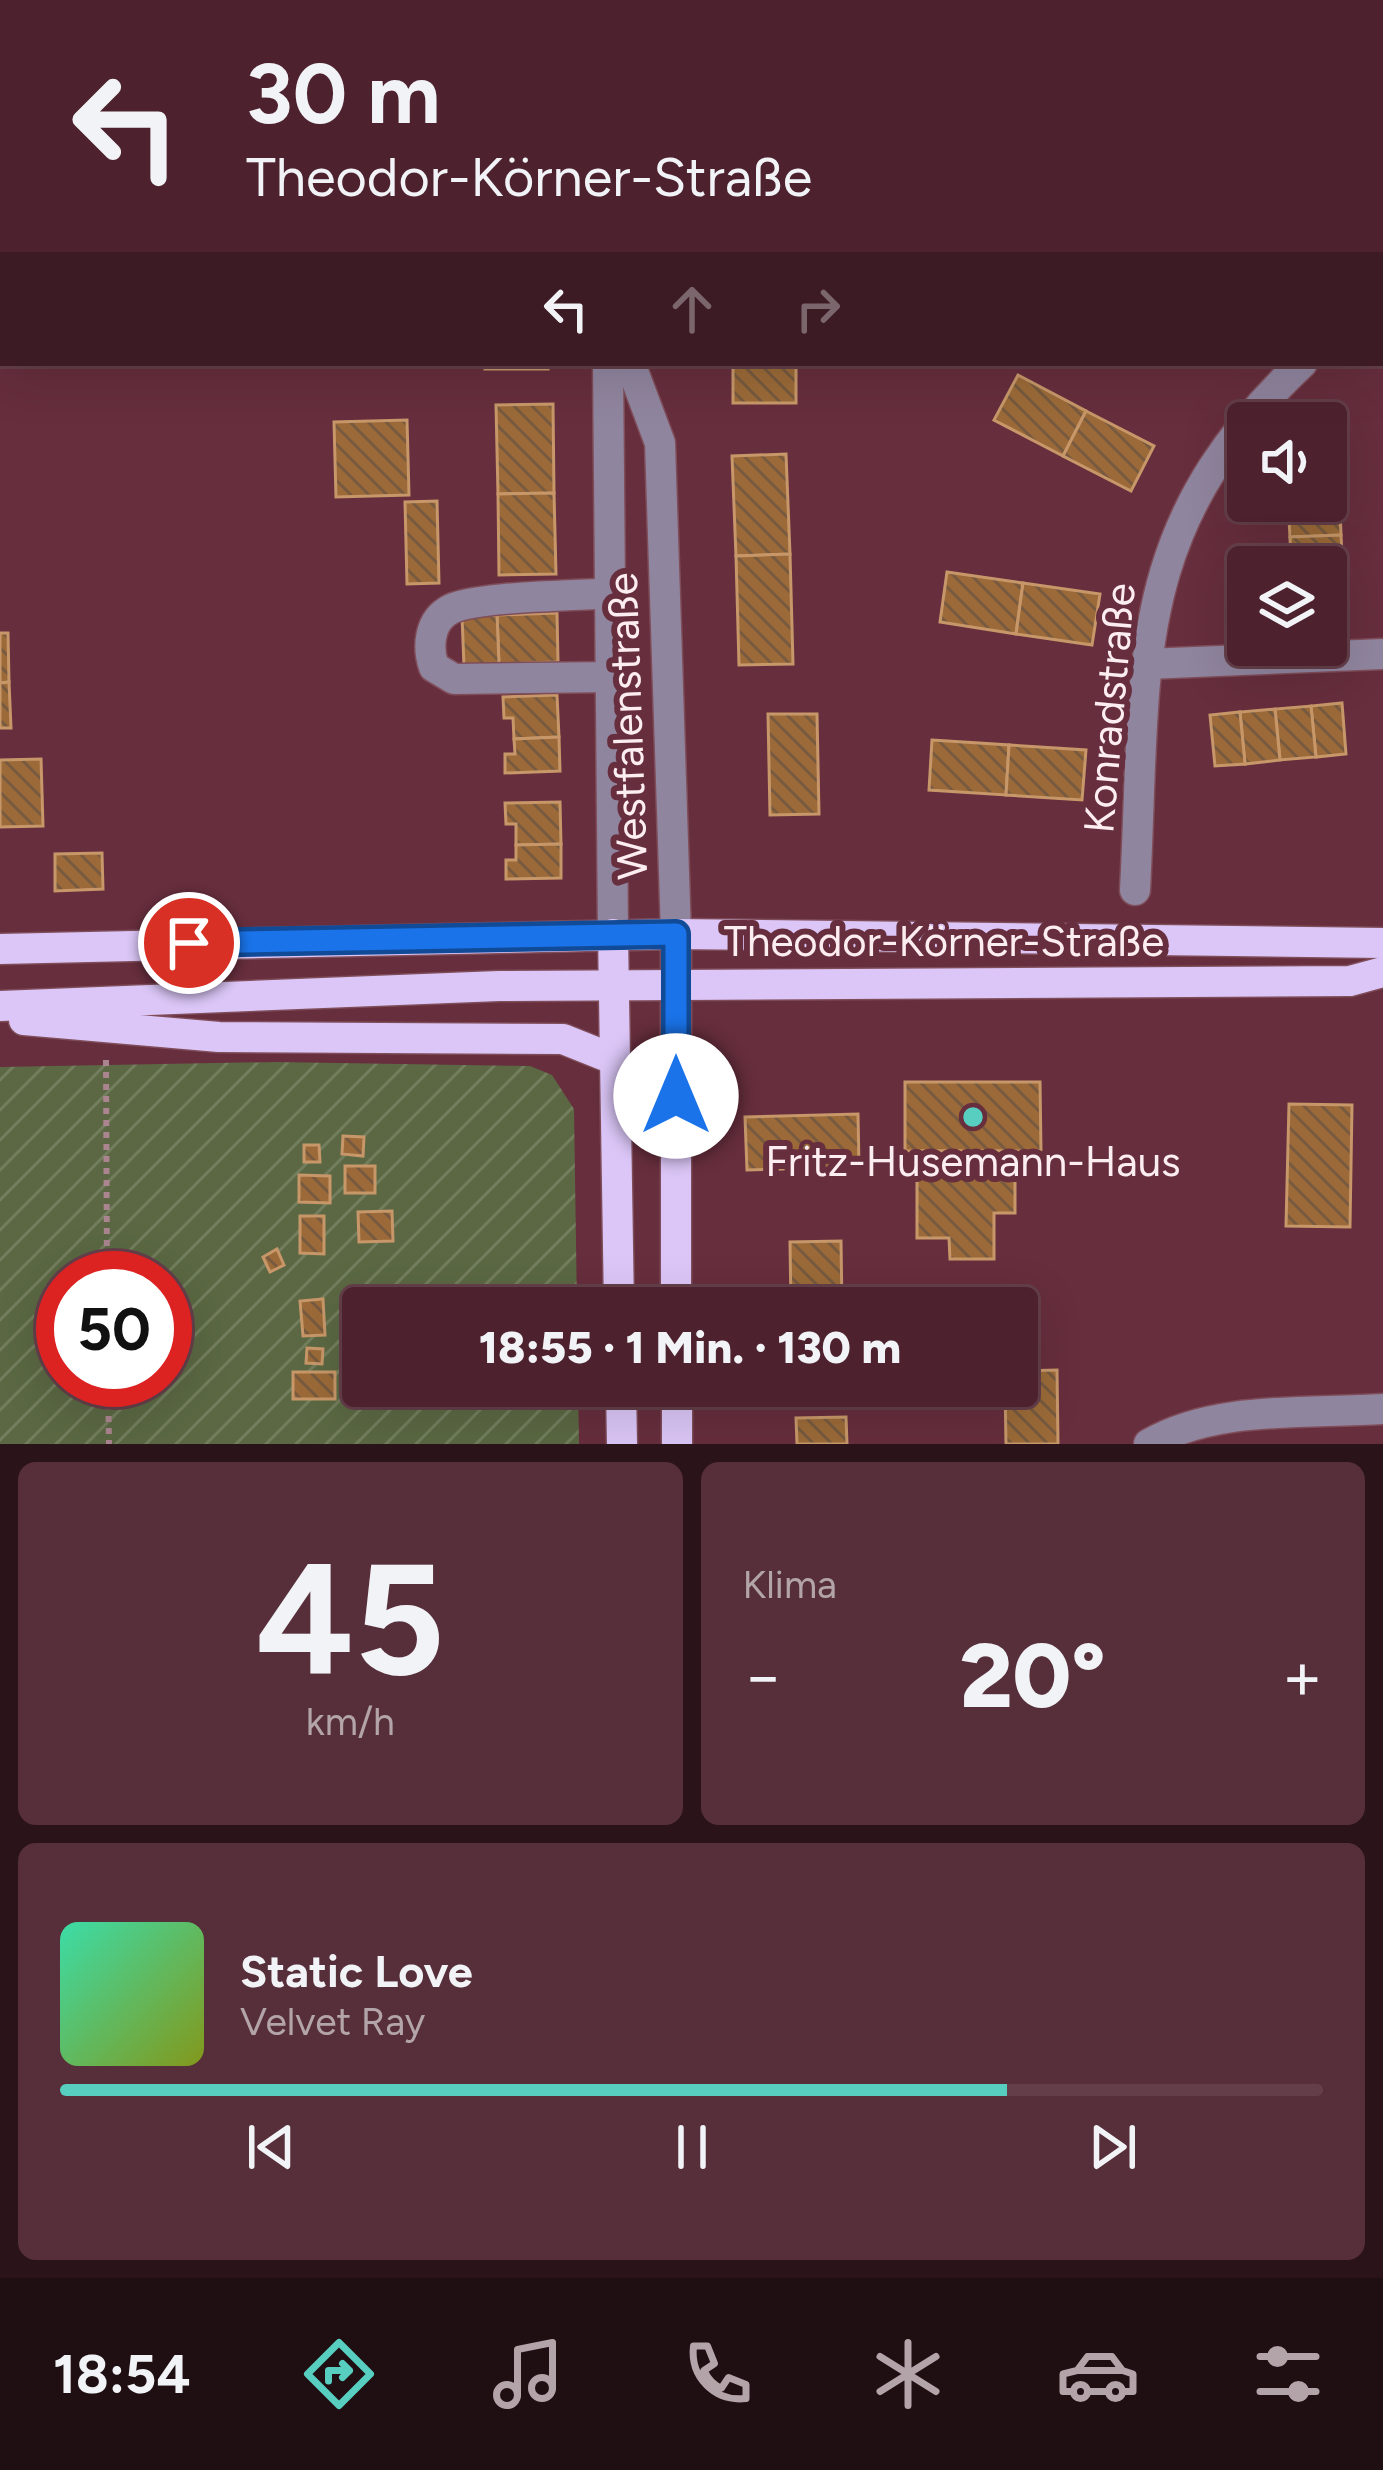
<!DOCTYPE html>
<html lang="de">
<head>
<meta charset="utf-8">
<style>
	:root { --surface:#4d222e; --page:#572f3a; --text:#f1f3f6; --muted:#b3a4aa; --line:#643f4a; --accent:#58cec0 }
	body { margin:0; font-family:Figtree,sans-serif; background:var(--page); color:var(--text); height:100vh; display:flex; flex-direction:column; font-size:45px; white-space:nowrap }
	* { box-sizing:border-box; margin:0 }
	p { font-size:39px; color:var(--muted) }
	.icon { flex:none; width:66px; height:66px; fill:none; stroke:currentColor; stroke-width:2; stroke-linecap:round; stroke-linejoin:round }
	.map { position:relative; height:1444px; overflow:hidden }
	.panel { display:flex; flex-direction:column; gap:18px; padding:18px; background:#2a1319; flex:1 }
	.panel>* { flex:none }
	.banner { position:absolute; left:0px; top:0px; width:1383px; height:366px; box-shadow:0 12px 48px #0002,0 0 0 3px var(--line); background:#4d222e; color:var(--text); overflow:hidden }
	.fabs { position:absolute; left:1227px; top:402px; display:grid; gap:24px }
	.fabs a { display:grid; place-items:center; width:120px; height:120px; border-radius:12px; background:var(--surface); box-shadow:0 12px 48px #0002,0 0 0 3px var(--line); font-size:60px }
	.speed { position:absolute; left:36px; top:1251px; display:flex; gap:24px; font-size:60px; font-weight:700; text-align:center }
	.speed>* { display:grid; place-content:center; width:156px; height:156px; border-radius:50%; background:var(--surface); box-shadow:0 12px 48px #0002,0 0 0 3px var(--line); line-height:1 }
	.speed .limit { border:18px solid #d22; background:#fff; color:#111 }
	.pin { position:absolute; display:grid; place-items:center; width:102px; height:102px; color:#fff; margin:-51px; border:6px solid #fff; border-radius:50%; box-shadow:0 3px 12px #0007 }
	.me { position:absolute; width:132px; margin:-66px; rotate:0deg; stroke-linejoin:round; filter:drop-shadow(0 0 9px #0008) }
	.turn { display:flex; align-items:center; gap:42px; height:252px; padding:0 48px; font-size:54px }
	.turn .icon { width:156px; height:156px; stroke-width:2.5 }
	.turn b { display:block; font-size:84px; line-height:102px }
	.lanes { display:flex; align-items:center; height:114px; padding:0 48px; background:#0003; justify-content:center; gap:60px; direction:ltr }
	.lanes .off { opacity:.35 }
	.big { font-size:90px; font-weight:800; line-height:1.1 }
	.panel .card { flex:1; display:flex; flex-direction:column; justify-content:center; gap:18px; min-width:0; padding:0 42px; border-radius:18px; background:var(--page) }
	.panel .dial { align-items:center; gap:0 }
	.dial b { font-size:156px; line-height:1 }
	.song { display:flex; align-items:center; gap:36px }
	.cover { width:144px; height:144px; border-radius:18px; background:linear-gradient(135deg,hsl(160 70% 55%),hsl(70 70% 35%)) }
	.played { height:12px; border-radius:6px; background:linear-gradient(90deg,var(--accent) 75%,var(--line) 75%) }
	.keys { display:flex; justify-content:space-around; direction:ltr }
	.heat { display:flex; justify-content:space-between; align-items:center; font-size:66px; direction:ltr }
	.panel .tiles { flex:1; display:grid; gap:18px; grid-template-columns:1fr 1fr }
	.card:last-child { grid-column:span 2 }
	.trip { position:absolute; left:342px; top:1287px; width:696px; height:120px; border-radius:12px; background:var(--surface); box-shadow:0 12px 48px #0002,0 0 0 3px var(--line); font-weight:800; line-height:120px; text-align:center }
	.dock { display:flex; height:192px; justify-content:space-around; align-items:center; background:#1f0e12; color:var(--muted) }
	.dock .icon { width:84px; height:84px }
	.dock .current { color:var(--accent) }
	.dock b { font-size:54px; color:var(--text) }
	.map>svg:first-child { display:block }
	.garden { fill:url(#garden-furrows); fill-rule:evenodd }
	.building { fill:url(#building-back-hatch); stroke:#c79769; stroke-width:3 }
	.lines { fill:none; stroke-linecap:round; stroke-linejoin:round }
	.minor-casing { stroke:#7f4d5a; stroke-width:33 }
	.major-casing { stroke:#7f4d5a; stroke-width:33 }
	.path { stroke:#aa848e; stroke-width:6; stroke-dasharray:6 6; stroke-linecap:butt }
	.minor { stroke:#90859e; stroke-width:30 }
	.major { stroke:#dbc6f7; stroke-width:30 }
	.route-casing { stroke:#114b97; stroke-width:30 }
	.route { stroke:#1a73e8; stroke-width:21 }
	.poi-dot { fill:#58cec0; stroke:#672e3d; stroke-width:4.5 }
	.labels { text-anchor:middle; stroke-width:12; stroke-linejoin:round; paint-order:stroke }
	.street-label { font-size:42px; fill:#fcedf0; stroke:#672e3d }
	.poi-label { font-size:42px; fill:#fcedf0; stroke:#672e3d }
</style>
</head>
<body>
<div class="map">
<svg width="1383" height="1444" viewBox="0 0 1383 1444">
	<defs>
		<pattern id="garden-furrows" width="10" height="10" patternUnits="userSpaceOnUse" patternTransform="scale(3)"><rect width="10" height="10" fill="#5b6843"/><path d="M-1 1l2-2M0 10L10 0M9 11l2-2" fill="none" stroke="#737e5e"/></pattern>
		<pattern id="building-back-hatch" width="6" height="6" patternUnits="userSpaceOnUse" patternTransform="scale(3)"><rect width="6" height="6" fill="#9b6a38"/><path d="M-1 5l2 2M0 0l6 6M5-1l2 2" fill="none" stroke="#775a3f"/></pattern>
	</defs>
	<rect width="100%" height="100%" fill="#672e3d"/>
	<!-- garden -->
	<path class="garden" d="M275 1062 530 1066 552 1075 574 1109 577 1308H363V1386H578L579 1444H0V1067ZM63 1278H165V1380H63Z"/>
	<!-- building -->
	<g class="building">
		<polygon points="1199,0 1283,0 1272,3"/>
		<rect x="485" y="363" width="63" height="6"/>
		<rect x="733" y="363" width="63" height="40"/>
		<polygon points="1018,375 1086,411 1063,456 994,420"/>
		<polygon points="553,404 554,493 498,494 496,405"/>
		<polygon points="1086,411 1154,446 1131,491 1063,456"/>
		<polygon points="407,420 409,495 336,497 334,422"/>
		<polygon points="786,454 790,554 736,556 732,456"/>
		<polygon points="1326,458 1338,458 1341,535 1290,537 1288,501 1326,501"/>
		<polygon points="554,493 556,574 499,575 498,494"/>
		<polygon points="437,501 439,583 407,584 405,502"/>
		<polygon points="1341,535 1345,611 1326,612 1326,567 1291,567 1290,537"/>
		<polygon points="790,554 793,664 739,665 736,556"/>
		<polygon points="947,572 1023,583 1016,634 940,622"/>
		<polygon points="1023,583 1100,594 1092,645 1016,634"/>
		<polygon points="557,613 558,662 499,664 497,615"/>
		<polygon points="497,615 499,664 464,666 462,616"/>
		<polygon points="0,633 8,633 9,682 0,683"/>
		<polygon points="9,682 11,728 0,728 0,683"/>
		<polygon points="557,695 559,737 514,739 513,718 504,718 503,697"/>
		<polygon points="1342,703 1346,754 1316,757 1311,706"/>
		<polygon points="1311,706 1316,757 1280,760 1275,709"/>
		<polygon points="1275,709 1280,760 1245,764 1240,712"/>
		<polygon points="1240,712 1245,764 1215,766 1210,715"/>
		<polygon points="768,714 817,714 819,814 770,815"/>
		<polygon points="559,737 560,771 505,773 505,754 515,754 514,739"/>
		<polygon points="932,740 1009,745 1006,795 929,790"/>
		<polygon points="1009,745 1086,750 1082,800 1006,795"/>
		<polygon points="41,759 43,826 0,827 0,760"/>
		<polygon points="560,802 561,844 516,845 516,824 506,824 505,803"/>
		<polygon points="561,844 561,878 506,879 506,860 516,860 516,845"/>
		<polygon points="102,853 103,889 55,891 55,854"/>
		<polygon points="905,1082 1040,1082 1041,1151 905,1151"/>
		<polygon points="1289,1104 1352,1105 1350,1227 1286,1226"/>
		<polygon points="858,1114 859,1167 747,1170 745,1117"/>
		<polygon points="343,1136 364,1137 363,1156 342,1154"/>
		<polygon points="304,1145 319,1145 320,1162 304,1162"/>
		<polygon points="917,1151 1015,1151 1015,1213 994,1213 994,1259 950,1259 949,1238 917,1238"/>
		<rect x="345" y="1166" width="30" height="27"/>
		<polygon points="299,1175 330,1176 330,1203 299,1202"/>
		<polygon points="392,1211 393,1241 359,1242 358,1212"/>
		<polygon points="300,1216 324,1216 324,1254 300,1253"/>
		<polygon points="841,1241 842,1308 791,1308 790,1242"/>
		<polygon points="277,1249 284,1265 270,1272 263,1257"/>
		<polygon points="481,1287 481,1308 363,1308 363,1317 362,1289"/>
		<polygon points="323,1299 325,1335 303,1336 300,1301"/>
		<polygon points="307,1348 323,1349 322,1364 306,1363"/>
		<polygon points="1057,1370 1058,1444 1006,1444 1005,1386 1017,1386 1017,1371"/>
		<rect x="293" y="1372" width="42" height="27"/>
		<polygon points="384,1386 453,1386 453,1400 384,1402"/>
		<polygon points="846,1417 847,1444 797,1444 796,1418"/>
	</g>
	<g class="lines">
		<defs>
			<g id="minor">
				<polyline points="0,0 1,0"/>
				<polyline points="599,0 599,3"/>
				<polyline points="769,3 779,0"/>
				<polyline points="1380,309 1383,308"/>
				<polyline points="608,363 613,934"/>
				<polyline points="630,363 660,443 676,934"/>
				<path d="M611 593C576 596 478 596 451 609 429 620 427 647 434 667L454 679 612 677"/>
				<polyline points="1147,664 1383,654"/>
				<path d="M1135 890C1147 666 1125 530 1302 363"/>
				<path d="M1149 1444C1215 1405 1308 1414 1383 1409"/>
			</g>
			<g id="major">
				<polyline points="613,934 619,1308"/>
				<polyline points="676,934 676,1308"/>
				<polyline points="0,949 676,934 1383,943"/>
				<polyline points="0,1006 499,986 1350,981 1383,972"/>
				<polyline points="24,1020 219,1037 563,1039 613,1059"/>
				<polyline points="621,1386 622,1444"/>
				<polyline points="677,1386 677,1444"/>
			</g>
		</defs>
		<!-- minor casing -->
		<use href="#minor" class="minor-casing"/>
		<!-- major casing -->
		<use href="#major" class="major-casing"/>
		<!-- path -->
		<g class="path">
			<polyline points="481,0 482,3"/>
			<polyline points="411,3 421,0"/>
			<polyline points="0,129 3,128"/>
			<polyline points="106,1060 107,1278"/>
			<polyline points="108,1380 109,1444"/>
		</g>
		<!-- minor -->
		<use href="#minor" class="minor"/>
		<!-- major -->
		<use href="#major" class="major"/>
	</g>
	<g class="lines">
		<defs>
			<polyline id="route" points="189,943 676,934 676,1096"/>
		</defs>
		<!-- route casing -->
		<use href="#route" class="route-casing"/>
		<!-- route -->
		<use href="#route" class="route"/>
	</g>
	<!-- markers -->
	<circle class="poi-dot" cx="973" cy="1117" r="12"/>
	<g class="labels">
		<!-- street labels -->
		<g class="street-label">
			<text transform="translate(1109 708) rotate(-85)" y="15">Konradstraße</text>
			<text transform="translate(627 726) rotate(-92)" y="15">Westfalenstraße</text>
			<text x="944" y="956">Theodor-Körner-Straße</text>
		</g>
		<!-- poi labels -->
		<g class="poi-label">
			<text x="973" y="1176">Fritz-Husemann-Haus</text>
		</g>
	</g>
</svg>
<div class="fabs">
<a><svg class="icon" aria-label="sound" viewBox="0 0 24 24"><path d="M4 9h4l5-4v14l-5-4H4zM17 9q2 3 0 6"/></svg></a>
<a><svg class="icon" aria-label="layers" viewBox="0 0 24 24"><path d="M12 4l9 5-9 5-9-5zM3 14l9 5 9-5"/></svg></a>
</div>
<div class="speed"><div class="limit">50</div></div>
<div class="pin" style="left:189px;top:943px;background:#d93025"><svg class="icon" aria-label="arrive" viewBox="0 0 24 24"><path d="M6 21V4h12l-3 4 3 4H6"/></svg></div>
<svg class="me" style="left:676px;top:1096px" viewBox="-20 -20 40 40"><circle r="19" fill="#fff"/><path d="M0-13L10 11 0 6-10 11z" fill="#1a73e8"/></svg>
<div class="trip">18:55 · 1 Min. · 130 m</div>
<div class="banner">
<div class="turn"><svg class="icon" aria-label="left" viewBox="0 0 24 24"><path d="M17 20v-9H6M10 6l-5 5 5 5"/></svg><div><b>30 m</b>Theodor-Körner-Straße</div></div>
<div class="lanes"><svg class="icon" aria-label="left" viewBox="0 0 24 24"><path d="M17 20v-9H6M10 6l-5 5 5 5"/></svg><svg class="icon off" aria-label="ahead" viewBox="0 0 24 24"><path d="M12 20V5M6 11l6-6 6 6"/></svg><svg class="icon off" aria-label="right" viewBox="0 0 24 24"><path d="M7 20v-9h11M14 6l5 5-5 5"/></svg></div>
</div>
</div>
<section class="panel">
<div class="tiles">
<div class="card dial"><b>45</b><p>km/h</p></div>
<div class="card"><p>Klima</p>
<div class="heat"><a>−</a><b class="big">20°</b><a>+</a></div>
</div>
<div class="card">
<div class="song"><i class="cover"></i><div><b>Static Love</b><p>Velvet Ray</p></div></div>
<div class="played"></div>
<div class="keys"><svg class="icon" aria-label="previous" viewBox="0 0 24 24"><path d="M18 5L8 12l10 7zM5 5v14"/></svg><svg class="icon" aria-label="pause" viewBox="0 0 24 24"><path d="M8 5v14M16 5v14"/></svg><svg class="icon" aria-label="next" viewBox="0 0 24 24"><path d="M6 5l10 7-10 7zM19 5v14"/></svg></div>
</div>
</div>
</section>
<nav class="dock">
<b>18:54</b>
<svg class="icon current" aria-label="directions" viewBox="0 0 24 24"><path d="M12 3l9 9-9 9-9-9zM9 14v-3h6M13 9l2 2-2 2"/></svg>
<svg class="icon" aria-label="music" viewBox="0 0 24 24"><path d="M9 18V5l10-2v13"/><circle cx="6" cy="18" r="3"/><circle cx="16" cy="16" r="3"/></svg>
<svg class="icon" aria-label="phone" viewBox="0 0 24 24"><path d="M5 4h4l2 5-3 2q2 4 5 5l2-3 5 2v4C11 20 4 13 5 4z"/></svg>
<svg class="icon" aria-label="climate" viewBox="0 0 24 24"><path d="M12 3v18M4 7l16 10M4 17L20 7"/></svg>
<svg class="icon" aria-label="car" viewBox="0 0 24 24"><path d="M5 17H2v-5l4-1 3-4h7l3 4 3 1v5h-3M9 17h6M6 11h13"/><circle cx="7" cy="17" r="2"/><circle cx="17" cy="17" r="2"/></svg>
<svg class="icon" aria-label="filters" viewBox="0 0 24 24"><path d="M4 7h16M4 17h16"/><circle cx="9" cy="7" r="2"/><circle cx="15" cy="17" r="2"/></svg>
</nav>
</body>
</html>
